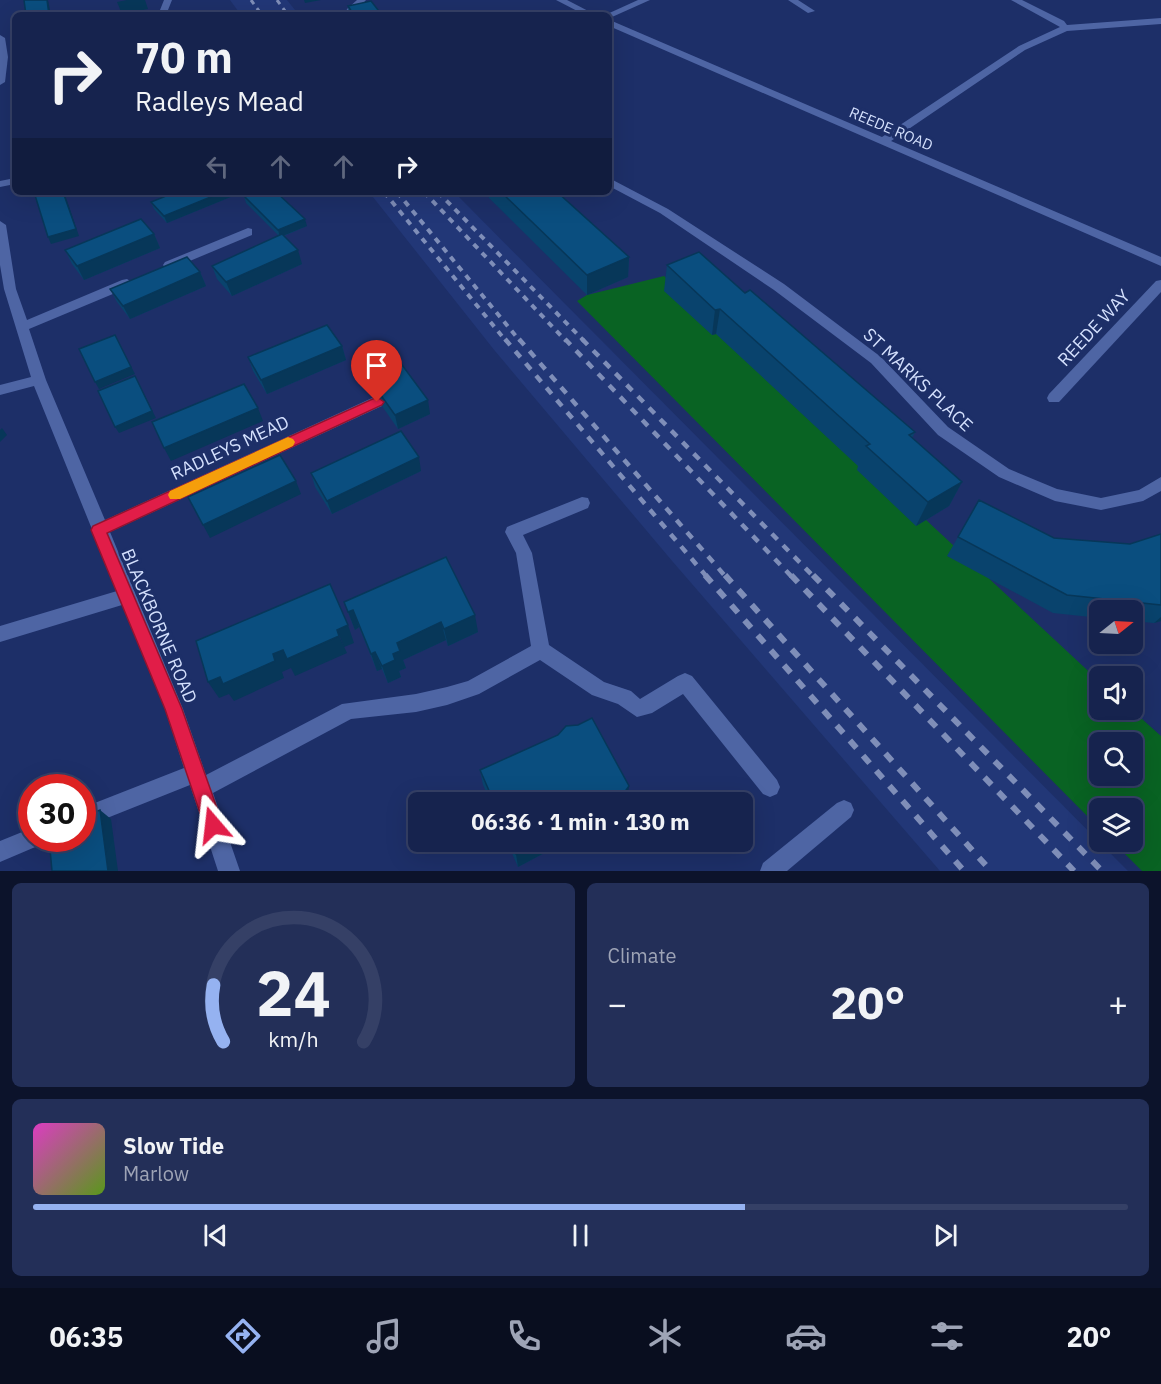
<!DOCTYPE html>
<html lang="en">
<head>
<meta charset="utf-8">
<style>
	:root { --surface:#16234e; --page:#232f58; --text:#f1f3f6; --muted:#9ea4b6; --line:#354066; --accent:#95b2f1 }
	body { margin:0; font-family:"IBM Plex Sans",sans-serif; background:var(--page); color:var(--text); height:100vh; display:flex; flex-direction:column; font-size:22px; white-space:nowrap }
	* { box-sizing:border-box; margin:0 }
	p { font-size:20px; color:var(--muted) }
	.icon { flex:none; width:33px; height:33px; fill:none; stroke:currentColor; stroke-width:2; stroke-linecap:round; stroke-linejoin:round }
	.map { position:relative; height:871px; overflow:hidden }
	.panel { display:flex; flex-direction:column; gap:12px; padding:12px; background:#0c132b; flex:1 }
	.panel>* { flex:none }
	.hud { position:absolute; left:12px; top:12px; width:600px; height:183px; border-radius:9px; box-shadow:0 6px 24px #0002,0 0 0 2px var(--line); background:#16234e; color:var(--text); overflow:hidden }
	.needle { width:39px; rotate:72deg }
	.buttons { position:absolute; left:1089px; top:600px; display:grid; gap:12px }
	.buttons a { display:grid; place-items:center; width:54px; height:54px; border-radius:9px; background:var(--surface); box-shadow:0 6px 24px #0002,0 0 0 2px var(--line); font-size:30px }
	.speed { position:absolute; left:18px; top:774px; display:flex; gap:12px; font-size:30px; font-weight:700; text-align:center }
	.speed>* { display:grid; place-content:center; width:78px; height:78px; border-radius:50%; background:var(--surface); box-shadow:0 6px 24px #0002,0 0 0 2px var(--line); line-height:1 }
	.speed .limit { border:9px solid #d22; background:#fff; color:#111 }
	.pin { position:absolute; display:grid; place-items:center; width:51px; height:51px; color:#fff; margin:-62px -26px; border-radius:50% 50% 50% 0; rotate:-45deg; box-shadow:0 0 6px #0007 }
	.pin .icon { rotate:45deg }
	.me { position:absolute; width:66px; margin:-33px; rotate:343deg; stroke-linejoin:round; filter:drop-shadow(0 0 4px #0008) }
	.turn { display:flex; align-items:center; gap:21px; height:126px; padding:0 24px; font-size:27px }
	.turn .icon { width:78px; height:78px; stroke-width:2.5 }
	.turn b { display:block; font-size:42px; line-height:51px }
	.lanes { display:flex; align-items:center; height:57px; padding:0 24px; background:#0003; justify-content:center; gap:30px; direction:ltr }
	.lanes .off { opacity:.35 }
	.big { font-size:45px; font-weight:800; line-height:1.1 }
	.panel .card { flex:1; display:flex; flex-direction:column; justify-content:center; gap:9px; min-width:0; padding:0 21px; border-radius:9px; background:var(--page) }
	.panel .dial { align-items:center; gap:0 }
	.dial svg { height:156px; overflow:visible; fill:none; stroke:var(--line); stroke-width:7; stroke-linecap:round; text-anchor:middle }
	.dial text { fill:var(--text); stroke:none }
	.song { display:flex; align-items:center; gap:18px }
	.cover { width:72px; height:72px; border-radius:9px; background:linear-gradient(135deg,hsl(310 70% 55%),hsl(90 70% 35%)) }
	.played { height:6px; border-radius:3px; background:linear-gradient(90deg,var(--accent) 65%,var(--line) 65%) }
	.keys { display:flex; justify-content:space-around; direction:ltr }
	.heat { display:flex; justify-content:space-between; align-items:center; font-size:33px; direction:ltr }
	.panel .tiles { flex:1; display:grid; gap:12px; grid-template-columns:1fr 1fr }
	.card:last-child { grid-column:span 2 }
	.trip { position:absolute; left:408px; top:792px; width:345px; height:60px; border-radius:9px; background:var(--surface); box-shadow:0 6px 24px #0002,0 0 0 2px var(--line); font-weight:800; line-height:60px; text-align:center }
	.tabs { display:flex; height:96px; justify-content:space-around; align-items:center; background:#090e1f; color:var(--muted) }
	.tabs .icon { width:42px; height:42px }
	.tabs .on { color:var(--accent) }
	.tabs b { font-size:27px; color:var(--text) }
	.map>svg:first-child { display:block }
	.built { fill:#223777 }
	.green { fill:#096323; fill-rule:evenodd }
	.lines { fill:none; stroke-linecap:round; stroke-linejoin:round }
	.minor { fill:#4e65a4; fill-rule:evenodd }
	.rail-far3 { stroke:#7f8eb8; stroke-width:3; stroke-dasharray:5 5; stroke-linecap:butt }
	.rail-far2 { stroke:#7f8eb8; stroke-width:4; stroke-dasharray:6 6; stroke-linecap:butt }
	.rail-far1 { stroke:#7f8eb8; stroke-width:4.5; stroke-dasharray:8 8; stroke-linecap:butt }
	.rail { stroke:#7f8eb8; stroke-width:6; stroke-dasharray:10 10; stroke-linecap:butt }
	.wall { fill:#09436d }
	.shaded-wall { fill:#073759 }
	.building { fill:#0a4e7f; stroke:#073759; stroke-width:1.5 }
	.route { fill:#e11d48; stroke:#92132f; stroke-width:1.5 }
	.slow { fill:#f59e0b }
	.labels { text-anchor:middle; stroke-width:6; stroke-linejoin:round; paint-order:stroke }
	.far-street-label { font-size:15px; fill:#d3dffc; stroke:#1d2f68 }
	.street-label { font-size:18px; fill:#d3dffc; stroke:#1d2f68 }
</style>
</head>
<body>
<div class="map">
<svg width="1161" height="871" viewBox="0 0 1161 871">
	<rect width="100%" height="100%" fill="#1d2f68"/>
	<!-- built -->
	<g class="built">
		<polygon points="230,0 287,0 299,15 241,15"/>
		<polygon points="369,192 454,192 1128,871 940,871 673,562 495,351"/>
	</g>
	<!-- green -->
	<path class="green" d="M664 276 1099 681 1100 710H1132L1161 736V871H1142L1113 842H1132V808H1100L1099 828 577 301 587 295ZM1100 742H1132V776H1100Z"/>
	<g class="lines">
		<!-- minor -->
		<g class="minor">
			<polygon points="164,0 172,0 166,15 158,15"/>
			<polygon points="357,0 366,0 353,15 345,15 347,9"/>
			<polygon points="556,0 567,0 596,15 585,15"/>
			<polygon points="638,0 650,0 612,17 605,15"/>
			<polygon points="788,0 798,0 815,11 808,13"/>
			<polygon points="1011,0 1022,0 1064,21 1067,25 1161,18 1161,24 1067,31 1025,50 891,141 1161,257 1161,266 609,26 609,20 612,21 882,137 1019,46 1060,27"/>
			<polygon points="0,35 5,38 8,57 5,82 0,85"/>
			<polygon points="15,178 15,184 0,187 0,181"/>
			<polygon points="609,178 668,209 784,284 881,357 948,427 1009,469 1057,489 1101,498 1139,490 1161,477 1161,491 1143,501 1101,510 1055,501 999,477 938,435 871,363 774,290 660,213 609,186"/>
			<polygon points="0,221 6,225 16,289 27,320 122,280 127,279 133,283 132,286 29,329 46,380 105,520 372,398 377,397 384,402 382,406 110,532 183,709 206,775 342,704 416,694 447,687 468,681 531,646 516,553 505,532 507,527 582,497 588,498 590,503 588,508 523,535 532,553 549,645 604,682 631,691 640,699 678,676 685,673 692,676 777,780 780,787 777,794 770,797 763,794 683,694 652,713 637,717 618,704 592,695 540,660 479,694 447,705 416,712 351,719 213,793 240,871 218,871 190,785 82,828 82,808 184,768 165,709 122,605 0,642 0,626 117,591 34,386 0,395 0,385 31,377 4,289 0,265"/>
			<polygon points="248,228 252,229 252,235 173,268 165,268 163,265 165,262"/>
			<polygon points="1161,280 1161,292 1059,402 1049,402 1047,398 1049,394 1156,281"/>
			<polygon points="844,800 851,803 854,810 851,817 787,871 760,871 763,863 837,803"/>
			<polygon points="32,828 32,838 43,838 40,845 0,862 0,841"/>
		</g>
		<!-- rail-far3 -->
		<g class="rail-far3">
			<polyline points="251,0 262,15"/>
			<polyline points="277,0 288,15"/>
		</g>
		<!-- rail-far2 -->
		<g class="rail-far2">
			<polyline points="384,192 506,341"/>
			<polyline points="397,192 520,341"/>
			<polyline points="424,192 566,341"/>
			<polyline points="438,192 584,341"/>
		</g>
		<!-- rail-far1 -->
		<g class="rail-far1">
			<polyline points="505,339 707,577"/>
			<polyline points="519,339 726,577"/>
			<polyline points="565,339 792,577"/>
			<polyline points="582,339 814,577"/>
		</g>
		<!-- rail -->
		<g class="rail">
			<polyline points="705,575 964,871"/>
			<polyline points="725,575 991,871"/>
			<polyline points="791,575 1074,871"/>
			<polyline points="813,575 1102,871"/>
		</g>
	</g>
	<!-- wall -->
	<g class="wall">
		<polygon points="348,6 382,15 349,15"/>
		<polygon points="488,192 560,192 560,194 629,257 628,277 587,295 489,198"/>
		<polygon points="233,196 167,223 154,209 151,202"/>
		<polygon points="244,196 307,226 284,236 302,264 232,296 217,279 212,266 279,236 246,203"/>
		<polygon points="154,234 160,248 84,280 72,264 65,250"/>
		<polygon points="667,265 745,293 915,432 912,438 962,482 949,506 916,526 857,470 858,466 716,334 712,335 664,291"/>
		<polygon points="200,272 206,286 130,319 117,302 110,289"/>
		<polygon points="342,346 346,360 267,394 253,371 248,357"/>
		<polygon points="356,360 430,414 398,429 359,373"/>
		<polygon points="421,471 332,514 315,487 311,473"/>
		<polygon points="1161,534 1161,621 1154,623 1132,621 1132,610 1100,610 1100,618 1053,613 947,556 958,537 1054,538 1130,544"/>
		<polygon points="344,602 478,632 448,646 446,640 403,660 406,668 399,671 401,677 388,683 382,669 377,671 359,627 355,630"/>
		<polygon points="480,770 627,800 626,802 491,802 483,785"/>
		<polygon points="507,842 563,842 548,851 518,867"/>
	</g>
	<!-- shaded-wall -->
	<g class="shaded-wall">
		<polygon points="47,0 48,0 51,15 49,15"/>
		<polygon points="127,0 145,0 148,9 122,14 117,2"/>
		<polygon points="304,0 321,0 305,3"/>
		<polygon points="63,192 64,192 79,236 51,244 48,237"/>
		<polygon points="223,192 231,192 233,196 167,223 164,216"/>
		<polygon points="305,219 307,226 280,237 278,230"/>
		<polygon points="154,234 160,248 84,280 77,266"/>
		<polygon points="298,250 302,264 232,296 226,282"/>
		<polygon points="629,257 628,277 587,295 587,275"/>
		<polygon points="200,272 206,286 130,319 123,306"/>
		<polygon points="720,309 716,334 712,335 715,310"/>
		<polygon points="115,335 135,374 99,389 95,382"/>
		<polygon points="342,346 346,360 267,394 261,380"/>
		<polygon points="135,376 156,418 119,433 115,427"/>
		<polygon points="428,400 430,414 398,429 395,415"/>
		<polygon points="258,408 263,421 171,461 164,448"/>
		<polygon points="2,428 7,435 0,442 0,430"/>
		<polygon points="419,457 421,471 332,514 327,501"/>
		<polygon points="296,481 301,494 210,538 203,525"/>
		<polygon points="962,482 949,506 916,526 928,502"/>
		<polygon points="353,610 359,627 355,630 348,612"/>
		<polygon points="475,615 478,632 448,646 444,629"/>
		<polygon points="1161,617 1161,621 1154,623"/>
		<polygon points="441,622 446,640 403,660 406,668 399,671 401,677 388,683 382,666 397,643"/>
		<polygon points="348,625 354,643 344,647 337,630"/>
		<polygon points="339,636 347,653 295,676 291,668 282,672 284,678 234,701 229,694 219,698 208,682 283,650"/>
		<polygon points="375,652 382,669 377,671 371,654"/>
		<polygon points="629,786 627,800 626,802 618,802 619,800"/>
		<polygon points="100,810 111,819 118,871 108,871"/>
		<polygon points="540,842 563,842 548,851 518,867 516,854"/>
	</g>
	<!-- building -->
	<g class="building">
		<polygon points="24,0 47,0 49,15 26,15"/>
		<polygon points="371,1 382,15 354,15 348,6"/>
		<polygon points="198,12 199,15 181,15"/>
		<polygon points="34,192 63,192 76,229 48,237"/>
		<polygon points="176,192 223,192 164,216 151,202"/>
		<polygon points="254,192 276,192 305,219 278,230 244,196"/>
		<polygon points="501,192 557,192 629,257 587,275"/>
		<polygon points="141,219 154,234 77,266 65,250"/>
		<polygon points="282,234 298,250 226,282 212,266"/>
		<polygon points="699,252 745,293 750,290 915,432 909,435 962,482 928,502 866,446 870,444 720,309 715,310 667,265"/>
		<polygon points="187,257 200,272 123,306 110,289"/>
		<polygon points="327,325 342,346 261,380 248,357"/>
		<polygon points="115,335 131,367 95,382 79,349"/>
		<polygon points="388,346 428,400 395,415 356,360"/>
		<polygon points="135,376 152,411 115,427 98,391"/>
		<polygon points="244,384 258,408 164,448 152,422"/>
		<polygon points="401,431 419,457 327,501 311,473"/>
		<polygon points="280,455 296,481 203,525 188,497"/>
		<polygon points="979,500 1054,538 1130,544 1161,534 1161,605 1067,595 958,537"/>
		<polygon points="446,557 475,615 444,629 441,622 397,643 400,651 393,654 395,660 382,666 375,652 371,654 353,610 348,612 344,602"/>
		<polygon points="330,584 348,625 337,630 339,636 287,659 283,650 273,654 275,661 223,684 220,677 208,682 196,641"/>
		<polygon points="592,718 629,786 619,800 603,802 494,802 480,770 558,735 566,726 578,725"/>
		<polygon points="100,810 108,871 52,871 49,838 82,838 82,817"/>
		<polygon points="510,842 540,842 516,854"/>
	</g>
	<!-- route -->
	<polygon class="route" points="377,397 384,402 382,405 107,533 182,709 223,825 220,831 213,834 207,831 204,825 165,709 91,530 93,526"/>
	<!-- slow -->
	<polygon class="slow" points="288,437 293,439 295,442 293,446 180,499 170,499 168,495 170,491"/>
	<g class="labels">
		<!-- far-street labels -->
		<g class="far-street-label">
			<text transform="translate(891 129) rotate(23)" y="5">REEDE ROAD</text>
		</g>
		<!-- street labels -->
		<g class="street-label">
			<text transform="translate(1094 328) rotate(-47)" y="6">REEDE WAY</text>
			<text transform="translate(918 380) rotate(43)" y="6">ST MARKS PLACE</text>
			<text transform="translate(230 448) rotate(-25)" y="6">RADLEYS MEAD</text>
			<text transform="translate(159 626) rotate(67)" y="6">BLACKBORNE ROAD</text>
		</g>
	</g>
</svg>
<div class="buttons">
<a><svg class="needle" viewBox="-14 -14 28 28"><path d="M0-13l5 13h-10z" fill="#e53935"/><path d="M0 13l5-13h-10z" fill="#9ea4b6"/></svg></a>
<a><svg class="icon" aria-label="sound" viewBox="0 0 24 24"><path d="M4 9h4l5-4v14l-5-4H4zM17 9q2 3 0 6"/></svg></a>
<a><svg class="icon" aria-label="search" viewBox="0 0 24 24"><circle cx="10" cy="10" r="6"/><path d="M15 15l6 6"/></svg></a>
<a><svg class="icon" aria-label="layers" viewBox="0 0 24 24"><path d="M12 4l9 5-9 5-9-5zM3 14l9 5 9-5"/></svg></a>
</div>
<div class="speed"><div class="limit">30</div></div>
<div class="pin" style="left:377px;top:402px;background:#d93025"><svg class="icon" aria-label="arrive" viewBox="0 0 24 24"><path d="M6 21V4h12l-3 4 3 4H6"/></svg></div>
<svg class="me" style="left:213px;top:825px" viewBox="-20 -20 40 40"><path d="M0-17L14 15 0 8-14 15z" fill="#e11d48" stroke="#fff" stroke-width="4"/></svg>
<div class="trip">06:36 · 1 min · 130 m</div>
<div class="hud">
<div class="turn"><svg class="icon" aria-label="right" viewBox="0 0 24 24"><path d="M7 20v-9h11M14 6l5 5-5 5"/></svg><div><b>70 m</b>Radleys Mead</div></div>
<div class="lanes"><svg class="icon off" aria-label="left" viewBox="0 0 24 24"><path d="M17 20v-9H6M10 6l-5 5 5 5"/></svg><svg class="icon off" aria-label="ahead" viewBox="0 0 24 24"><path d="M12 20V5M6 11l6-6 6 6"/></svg><svg class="icon off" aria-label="ahead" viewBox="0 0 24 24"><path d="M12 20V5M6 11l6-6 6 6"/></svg><svg class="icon" aria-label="right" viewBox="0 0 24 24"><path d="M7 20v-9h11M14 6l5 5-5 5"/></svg></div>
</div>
</div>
<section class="panel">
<div class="tiles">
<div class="card dial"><svg viewBox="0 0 100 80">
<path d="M14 69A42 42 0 1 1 86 69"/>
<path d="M14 69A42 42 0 0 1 9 40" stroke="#95b2f1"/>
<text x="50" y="56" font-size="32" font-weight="700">24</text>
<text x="50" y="72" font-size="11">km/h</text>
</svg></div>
<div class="card"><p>Climate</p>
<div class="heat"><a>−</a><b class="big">20°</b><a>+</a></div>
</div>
<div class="card">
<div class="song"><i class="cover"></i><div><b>Slow Tide</b><p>Marlow</p></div></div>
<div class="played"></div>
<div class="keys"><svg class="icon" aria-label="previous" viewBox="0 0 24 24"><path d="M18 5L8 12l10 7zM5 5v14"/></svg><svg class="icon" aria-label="pause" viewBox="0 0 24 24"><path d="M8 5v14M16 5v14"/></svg><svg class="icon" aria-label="next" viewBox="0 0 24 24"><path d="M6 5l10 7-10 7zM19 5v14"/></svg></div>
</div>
</div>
</section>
<nav class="tabs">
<b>06:35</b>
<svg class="icon on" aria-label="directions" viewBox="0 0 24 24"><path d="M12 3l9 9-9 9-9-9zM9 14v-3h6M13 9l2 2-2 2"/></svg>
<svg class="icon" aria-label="music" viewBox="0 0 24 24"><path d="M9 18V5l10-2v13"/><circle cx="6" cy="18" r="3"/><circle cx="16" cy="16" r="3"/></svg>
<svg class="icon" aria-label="phone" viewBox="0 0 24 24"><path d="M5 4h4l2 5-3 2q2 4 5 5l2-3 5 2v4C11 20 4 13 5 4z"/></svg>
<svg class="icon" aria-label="climate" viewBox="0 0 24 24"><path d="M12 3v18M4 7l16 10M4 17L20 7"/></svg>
<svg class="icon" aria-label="car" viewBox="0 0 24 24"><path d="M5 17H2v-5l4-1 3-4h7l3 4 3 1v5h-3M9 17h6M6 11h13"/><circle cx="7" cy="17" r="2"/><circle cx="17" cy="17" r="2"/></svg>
<svg class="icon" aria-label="filters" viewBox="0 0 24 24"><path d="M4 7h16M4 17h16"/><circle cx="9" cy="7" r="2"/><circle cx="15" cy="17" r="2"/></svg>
<b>20°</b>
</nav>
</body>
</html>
